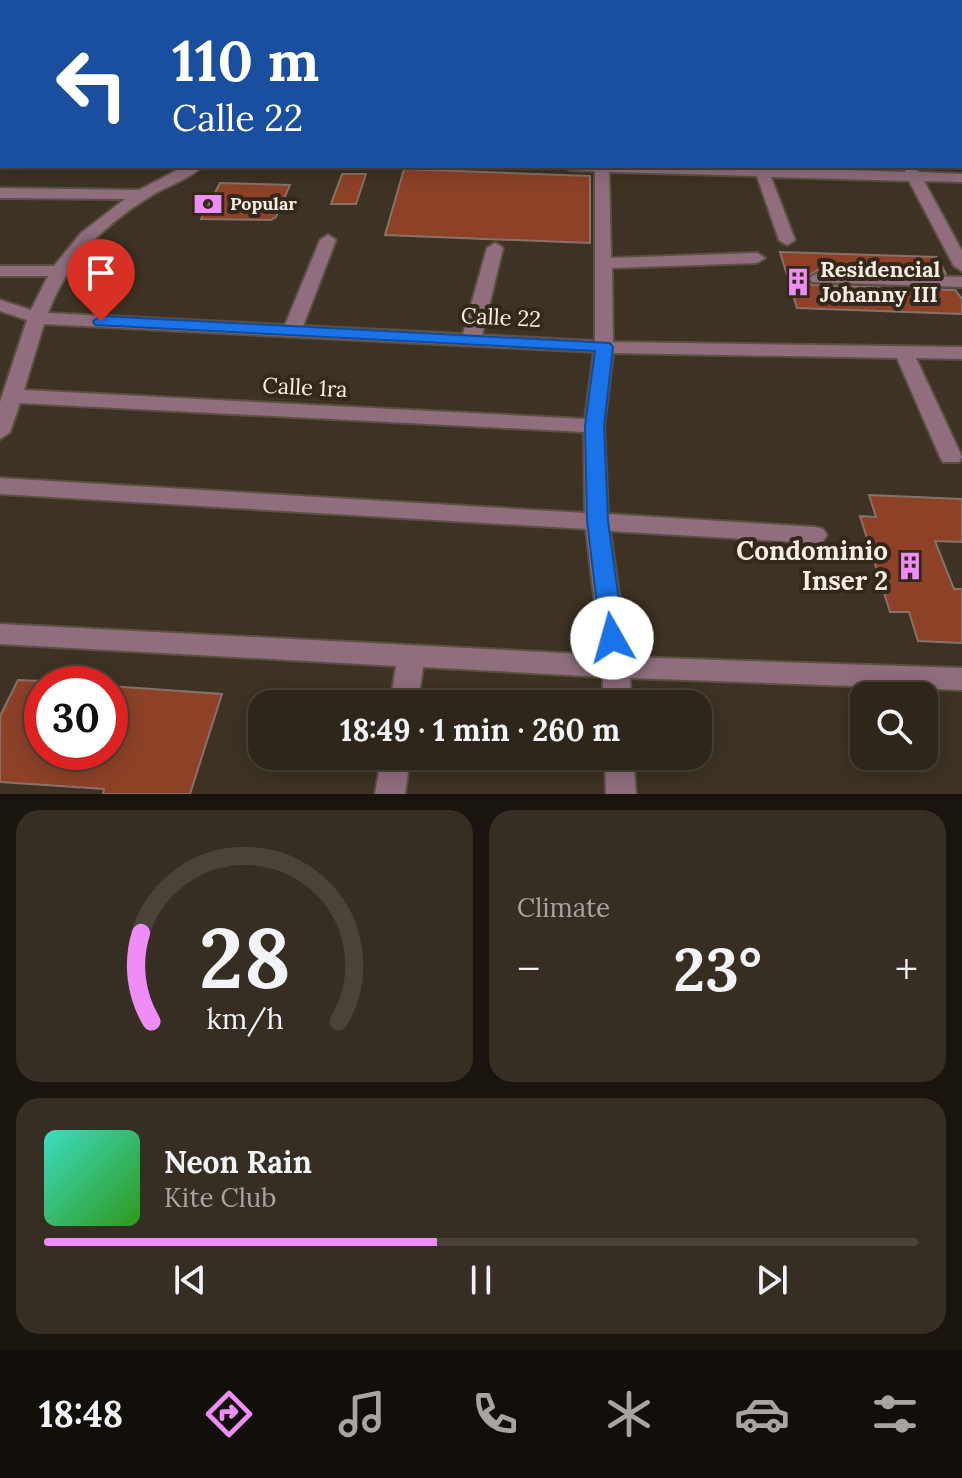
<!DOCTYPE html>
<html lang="en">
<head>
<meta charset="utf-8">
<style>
	:root { --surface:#2e261a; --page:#362e23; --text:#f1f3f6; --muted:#a7a5a2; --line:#494339; --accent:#ee8cf8 }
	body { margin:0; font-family:Lora,serif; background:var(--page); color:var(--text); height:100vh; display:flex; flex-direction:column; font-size:30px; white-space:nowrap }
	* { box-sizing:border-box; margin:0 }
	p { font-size:26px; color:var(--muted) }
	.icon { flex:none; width:44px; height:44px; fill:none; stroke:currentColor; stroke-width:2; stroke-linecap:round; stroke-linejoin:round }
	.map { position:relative; height:794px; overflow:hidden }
	.details { display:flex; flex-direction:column; gap:16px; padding:16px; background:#19150e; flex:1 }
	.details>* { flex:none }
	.banner { position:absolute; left:0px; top:0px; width:962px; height:168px; box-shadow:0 4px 20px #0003,0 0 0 2px var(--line); background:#1a4fa0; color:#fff; overflow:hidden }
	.buttons { position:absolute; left:850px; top:682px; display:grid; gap:16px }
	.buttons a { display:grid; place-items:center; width:88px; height:88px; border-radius:16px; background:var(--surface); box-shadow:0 4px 20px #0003,0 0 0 2px var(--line); font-size:40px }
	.speed { position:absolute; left:24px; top:666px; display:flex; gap:16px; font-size:40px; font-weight:700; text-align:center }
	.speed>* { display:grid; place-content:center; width:104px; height:104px; border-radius:50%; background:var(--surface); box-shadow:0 4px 20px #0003,0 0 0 2px var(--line); line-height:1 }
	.speed .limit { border:12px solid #d22; background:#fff; color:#111 }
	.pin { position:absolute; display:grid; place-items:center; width:68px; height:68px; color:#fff; margin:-82px -34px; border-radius:50% 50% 50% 0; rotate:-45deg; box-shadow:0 0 8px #0007 }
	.pin .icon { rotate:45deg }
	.me { position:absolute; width:88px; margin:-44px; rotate:353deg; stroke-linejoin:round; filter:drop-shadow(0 0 6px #0008) }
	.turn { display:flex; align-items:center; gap:28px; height:168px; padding:0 40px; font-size:36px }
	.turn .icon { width:104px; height:104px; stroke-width:2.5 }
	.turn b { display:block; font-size:56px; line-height:68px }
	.big { font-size:60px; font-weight:700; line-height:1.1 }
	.details .widget { flex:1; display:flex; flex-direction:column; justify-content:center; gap:12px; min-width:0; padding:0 28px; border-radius:24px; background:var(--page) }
	.details .dial { align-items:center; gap:0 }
	.dial svg { height:208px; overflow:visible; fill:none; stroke:var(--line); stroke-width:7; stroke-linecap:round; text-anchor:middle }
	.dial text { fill:var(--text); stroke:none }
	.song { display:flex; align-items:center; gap:24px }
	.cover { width:96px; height:96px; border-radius:12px; background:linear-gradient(135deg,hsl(170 70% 55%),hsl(110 70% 35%)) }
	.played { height:8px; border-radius:4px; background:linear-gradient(90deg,var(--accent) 45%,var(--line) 45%) }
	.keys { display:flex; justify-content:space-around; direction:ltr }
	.heat { display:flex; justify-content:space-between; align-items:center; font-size:44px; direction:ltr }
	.details .tiles { flex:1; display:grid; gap:16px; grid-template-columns:1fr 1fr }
	.widget:last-child { grid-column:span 2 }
	.trip { position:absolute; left:248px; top:690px; width:464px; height:80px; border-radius:24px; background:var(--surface); box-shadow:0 4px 20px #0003,0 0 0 2px var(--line); font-weight:700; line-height:80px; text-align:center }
	.menu { display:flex; height:128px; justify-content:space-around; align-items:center; background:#120f0a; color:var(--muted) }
	.menu .icon { width:56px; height:56px }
	.menu .active { color:var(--accent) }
	.menu b { font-size:36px; color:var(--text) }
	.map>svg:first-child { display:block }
	.building { fill:#8d4227; stroke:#87716a; stroke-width:2 }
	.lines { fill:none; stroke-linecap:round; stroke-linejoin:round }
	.minor-casing { stroke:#5b5042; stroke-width:4 }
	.minor { fill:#906e7e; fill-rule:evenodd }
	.route { fill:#1a73e8; stroke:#114b97; stroke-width:2 }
	.labels { text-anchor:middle; stroke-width:8; stroke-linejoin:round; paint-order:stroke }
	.far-poi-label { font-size:18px; font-weight:bold; fill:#f6eee5; stroke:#33281a; text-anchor:start }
	.poi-label { font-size:22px; font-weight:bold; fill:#f6eee5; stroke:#33281a; text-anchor:start }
	.street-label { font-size:22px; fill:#f6eee5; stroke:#33281a }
	.near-poi-label { font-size:26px; font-weight:bold; fill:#f6eee5; stroke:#33281a; text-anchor:end }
</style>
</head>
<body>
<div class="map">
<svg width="962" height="794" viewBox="0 0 962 794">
	<rect width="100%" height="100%" fill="#3d3223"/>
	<!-- building -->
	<g class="building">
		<polygon points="404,169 590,176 590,243 385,235"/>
		<polygon points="342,174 366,174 356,204 331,204"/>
		<polygon points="220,183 258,184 290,185 276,217 271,220 201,219"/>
		<polygon points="780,252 937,257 946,274 818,270 806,277 812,285 955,290 962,299 962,314 797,308"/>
		<polygon points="869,495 962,499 962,542 935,541 954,589 962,589 962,643 918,641 909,612 890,612 860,516 876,517"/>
		<polygon points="18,680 42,681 42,752 110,752 110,686 222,694 190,794 103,794 104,789 0,782 0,716"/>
	</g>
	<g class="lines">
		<defs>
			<g id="minor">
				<polygon points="124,0 150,0 151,2 125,2"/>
				<polygon points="426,0 454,0 455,2 427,2"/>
				<polygon points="587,0 635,0 636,2 587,2"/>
				<polygon points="807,0 817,0 818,2 808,2"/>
				<polygon points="899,0 910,0 911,2 900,2"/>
				<polygon points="943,0 953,0 954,2 944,2"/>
				<rect x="960" y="11" width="2" height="9"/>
				<rect x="0" y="20" width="2" height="6"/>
				<rect x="960" y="61" width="2" height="8"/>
				<rect x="0" y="81" width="2" height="8"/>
				<rect x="0" y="129" width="2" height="8"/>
				<path d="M185 166H203C191 178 170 185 154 194 106 223 68 259 48 313L285 325 320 240 328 235 336 240 303 326 463 334 487 248 495 243 503 248 482 335 595 341V171L570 170 563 166 762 167 905 172 906 167 912 166 919 172 962 174V182L924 181 962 251V271L954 266 909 181 771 177 795 240 787 245 779 240 757 176 609 172 611 258 757 253 765 258 757 263 612 268 613 342 962 347V359L916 358 962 457 959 462H943L940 457 897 358 613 353 604 426 608 514 815 527 823 529 827 535 823 541 815 543 610 531 628 657 962 668V690L630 678 631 704H603V677L423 667 418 704H390L396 666 0 644V624L601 655 586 529 0 494V478L585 513 584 432 20 403 10 432 0 439V402L27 320 0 311V300L31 310 48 276H0V266H54L81 233 125 199 0 198V188L139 190ZM44 324 594 352 585 419 24 390Z"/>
				<polygon points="818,273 962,277 962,287 812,282 809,278"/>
				<polygon points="382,756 410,756 405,794 375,794"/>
				<polygon points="605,756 633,756 636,794 606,794"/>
			</g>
		</defs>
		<!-- minor casing -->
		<use href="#minor" class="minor-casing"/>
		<!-- minor -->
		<use href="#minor" class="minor"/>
	</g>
	<!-- route -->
	<polygon class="route" points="101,316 610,343 613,347 604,426 608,521 624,638 621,644 612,647 604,644 601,638 587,521 585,426 595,351 95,325 93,321"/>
	<!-- icons -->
	<defs>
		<symbol id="bank-bare" viewBox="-9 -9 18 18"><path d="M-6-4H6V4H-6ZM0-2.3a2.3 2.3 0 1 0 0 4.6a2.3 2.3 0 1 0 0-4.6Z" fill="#ee8cf8" stroke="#33281a" stroke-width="2.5" paint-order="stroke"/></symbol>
		<symbol id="building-bare" viewBox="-9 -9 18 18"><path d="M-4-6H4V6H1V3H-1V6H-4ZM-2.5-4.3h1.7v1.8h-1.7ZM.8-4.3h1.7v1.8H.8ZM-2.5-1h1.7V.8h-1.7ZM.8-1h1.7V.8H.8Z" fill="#ee8cf8" stroke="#33281a" stroke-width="2.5" paint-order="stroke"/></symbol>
	</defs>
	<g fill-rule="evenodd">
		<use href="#bank-bare" x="188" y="184" width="40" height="40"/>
		<use href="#building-bare" x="778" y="262" width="40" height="40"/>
		<use href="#building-bare" x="890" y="546" width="40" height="40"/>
	</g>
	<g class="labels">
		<!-- far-poi labels -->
		<g class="far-poi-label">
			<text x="230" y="210">Popular</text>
		</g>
		<!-- poi labels -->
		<g class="poi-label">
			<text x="820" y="277">Residencial<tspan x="820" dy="25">Johanny III</tspan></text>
		</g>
		<!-- street labels -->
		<g class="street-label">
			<text transform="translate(501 317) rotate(3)" y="8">Calle 22</text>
			<text transform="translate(305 387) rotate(3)" y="8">Calle 1ra</text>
		</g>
		<!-- near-poi labels -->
		<g class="near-poi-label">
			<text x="888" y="560">Condominio<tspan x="888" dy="30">Inser 2</tspan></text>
		</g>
	</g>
</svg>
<div class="buttons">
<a><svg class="icon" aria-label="search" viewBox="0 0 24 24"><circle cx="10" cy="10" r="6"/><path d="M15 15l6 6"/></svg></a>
</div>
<div class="speed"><div class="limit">30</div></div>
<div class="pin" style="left:101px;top:321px;background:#d93025"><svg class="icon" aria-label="arrive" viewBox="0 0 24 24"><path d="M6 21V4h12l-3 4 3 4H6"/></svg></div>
<svg class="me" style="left:612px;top:638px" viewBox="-20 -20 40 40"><circle r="19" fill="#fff"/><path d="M0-13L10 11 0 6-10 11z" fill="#1a73e8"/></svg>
<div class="trip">18:49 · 1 min · 260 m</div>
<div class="banner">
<div class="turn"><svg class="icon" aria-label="left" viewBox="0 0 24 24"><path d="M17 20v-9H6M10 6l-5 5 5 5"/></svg><div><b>110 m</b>Calle 22</div></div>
</div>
</div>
<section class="details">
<div class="tiles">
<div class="widget dial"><svg viewBox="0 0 100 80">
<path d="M14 69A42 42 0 1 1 86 69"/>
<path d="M14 69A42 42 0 0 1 10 35" stroke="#ee8cf8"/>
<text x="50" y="56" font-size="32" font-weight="700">28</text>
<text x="50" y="72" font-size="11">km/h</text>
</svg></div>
<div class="widget"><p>Climate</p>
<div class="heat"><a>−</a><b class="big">23°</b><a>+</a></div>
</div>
<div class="widget">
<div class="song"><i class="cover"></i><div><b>Neon Rain</b><p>Kite Club</p></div></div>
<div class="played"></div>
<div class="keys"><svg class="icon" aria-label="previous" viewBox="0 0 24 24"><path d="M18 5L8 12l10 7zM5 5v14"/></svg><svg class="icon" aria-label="pause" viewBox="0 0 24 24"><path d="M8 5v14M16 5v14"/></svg><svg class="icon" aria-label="next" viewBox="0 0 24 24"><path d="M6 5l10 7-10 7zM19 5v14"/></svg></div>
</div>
</div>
</section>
<nav class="menu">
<b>18:48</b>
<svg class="icon active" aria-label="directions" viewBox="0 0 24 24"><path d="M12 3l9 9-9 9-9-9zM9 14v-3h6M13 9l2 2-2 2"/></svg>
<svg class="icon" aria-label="music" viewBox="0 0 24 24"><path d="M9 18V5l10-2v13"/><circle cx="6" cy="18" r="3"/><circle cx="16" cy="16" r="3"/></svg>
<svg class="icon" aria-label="phone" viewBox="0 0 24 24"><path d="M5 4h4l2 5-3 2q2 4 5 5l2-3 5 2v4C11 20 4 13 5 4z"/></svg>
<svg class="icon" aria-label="climate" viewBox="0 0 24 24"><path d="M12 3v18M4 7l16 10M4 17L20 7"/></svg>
<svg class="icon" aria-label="car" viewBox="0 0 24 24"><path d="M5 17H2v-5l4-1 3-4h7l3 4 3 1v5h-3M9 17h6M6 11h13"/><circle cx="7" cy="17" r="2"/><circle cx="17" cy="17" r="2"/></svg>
<svg class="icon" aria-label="filters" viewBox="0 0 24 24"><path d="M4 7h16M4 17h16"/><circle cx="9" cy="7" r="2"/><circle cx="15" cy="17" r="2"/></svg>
</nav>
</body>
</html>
